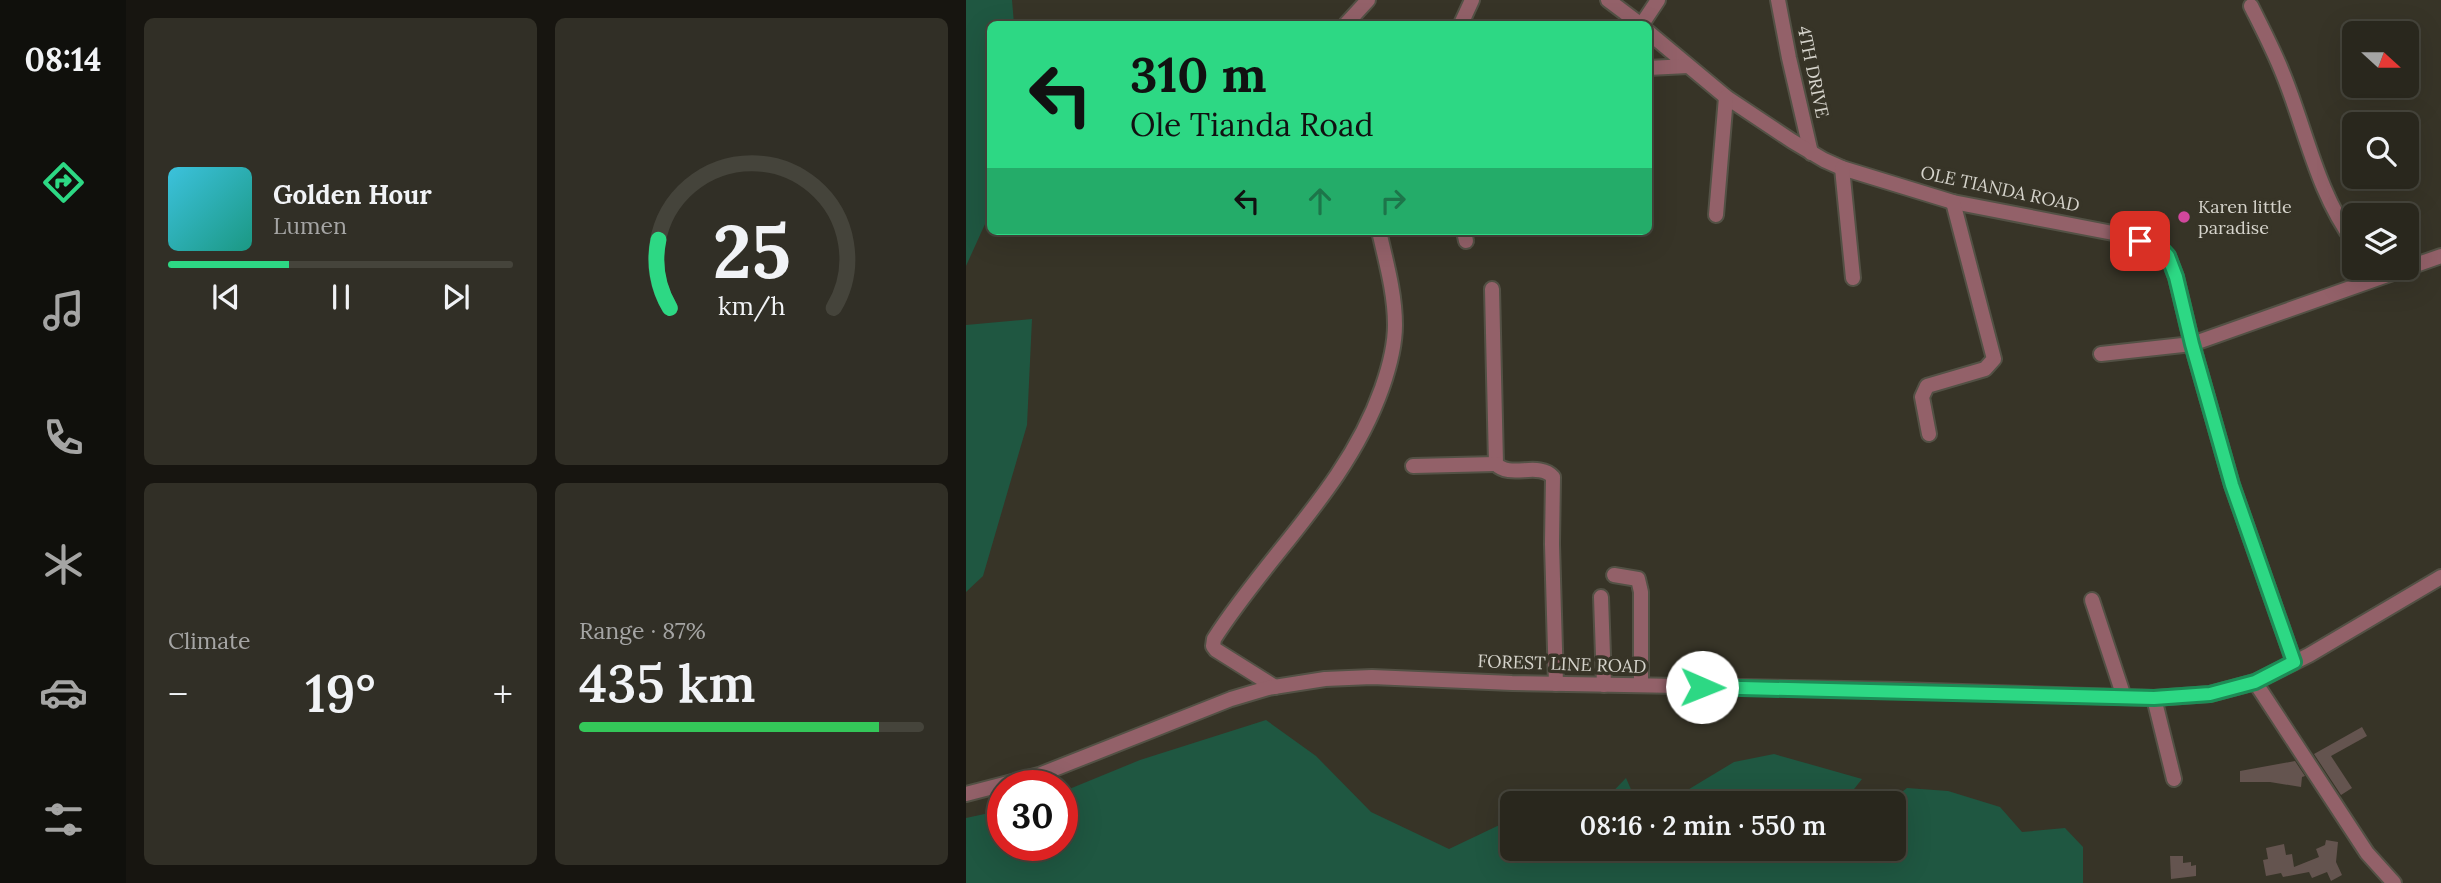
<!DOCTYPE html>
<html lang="en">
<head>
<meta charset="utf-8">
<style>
	:root { --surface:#29271d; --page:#312f26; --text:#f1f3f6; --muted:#a5a5a4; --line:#45443b; --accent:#2dd884 }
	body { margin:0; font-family:Lora,serif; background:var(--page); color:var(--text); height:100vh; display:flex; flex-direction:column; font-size:26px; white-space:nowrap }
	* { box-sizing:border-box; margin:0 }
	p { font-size:23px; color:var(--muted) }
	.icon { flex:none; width:38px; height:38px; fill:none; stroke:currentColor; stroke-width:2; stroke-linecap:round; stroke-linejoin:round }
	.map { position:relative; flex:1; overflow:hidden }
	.details { display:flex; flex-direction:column; gap:18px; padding:18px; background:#171510; width:840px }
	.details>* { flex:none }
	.top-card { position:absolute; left:21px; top:21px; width:665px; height:214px; border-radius:10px; box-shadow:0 7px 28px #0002,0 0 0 2px var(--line); background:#2dd884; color:#111; overflow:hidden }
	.needle { width:46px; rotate:111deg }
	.fabs { position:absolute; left:1376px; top:21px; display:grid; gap:14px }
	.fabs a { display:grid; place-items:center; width:77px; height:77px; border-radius:10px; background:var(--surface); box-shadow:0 7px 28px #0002,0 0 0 2px var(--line); font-size:35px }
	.speed { position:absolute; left:21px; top:770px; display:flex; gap:14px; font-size:35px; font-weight:700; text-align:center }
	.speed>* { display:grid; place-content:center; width:91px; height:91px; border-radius:50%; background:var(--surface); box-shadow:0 7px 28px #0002,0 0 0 2px var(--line); line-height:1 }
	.speed .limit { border:10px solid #d22; background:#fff; color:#111 }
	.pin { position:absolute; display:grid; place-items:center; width:60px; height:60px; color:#fff; margin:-30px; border-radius:14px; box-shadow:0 4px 10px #0006 }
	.me { position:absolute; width:77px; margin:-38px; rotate:91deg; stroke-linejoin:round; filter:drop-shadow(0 0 5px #0008) }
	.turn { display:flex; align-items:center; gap:24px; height:147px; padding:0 28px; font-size:32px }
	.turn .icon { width:91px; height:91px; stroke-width:2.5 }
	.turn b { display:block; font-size:49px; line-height:60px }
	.lanes { display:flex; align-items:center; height:66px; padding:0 28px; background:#0003; justify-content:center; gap:35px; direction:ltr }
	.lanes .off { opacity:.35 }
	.big { font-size:52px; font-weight:600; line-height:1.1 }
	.details .card { flex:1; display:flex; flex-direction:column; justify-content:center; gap:10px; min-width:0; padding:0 24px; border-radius:10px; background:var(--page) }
	.details .dial { align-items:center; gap:0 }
	.dial svg { height:182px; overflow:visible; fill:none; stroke:var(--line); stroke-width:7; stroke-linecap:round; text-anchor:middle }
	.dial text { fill:var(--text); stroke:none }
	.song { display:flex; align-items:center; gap:21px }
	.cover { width:84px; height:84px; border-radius:10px; background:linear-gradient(135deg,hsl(190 70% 55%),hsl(170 70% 35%)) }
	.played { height:7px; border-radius:4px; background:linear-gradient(90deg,var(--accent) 35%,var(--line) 35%) }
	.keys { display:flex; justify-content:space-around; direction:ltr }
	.heat { display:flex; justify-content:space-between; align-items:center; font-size:38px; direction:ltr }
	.charge { height:10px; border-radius:5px; background:linear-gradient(90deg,#34c759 87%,var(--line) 0) }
	.details .tiles { flex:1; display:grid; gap:18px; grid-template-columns:repeat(2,1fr) }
	.trip { position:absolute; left:534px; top:791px; width:406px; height:70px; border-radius:10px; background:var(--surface); box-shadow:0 7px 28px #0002,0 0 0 2px var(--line); font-weight:600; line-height:70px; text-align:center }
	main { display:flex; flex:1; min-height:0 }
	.menu { display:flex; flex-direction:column; width:126px; justify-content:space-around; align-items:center; background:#10100c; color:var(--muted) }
	.menu .icon { width:49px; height:49px }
	.menu .on { color:var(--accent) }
	.menu b { font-size:32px; color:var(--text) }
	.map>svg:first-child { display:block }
	.green { fill:#1f5741 }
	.building { fill:#64544f }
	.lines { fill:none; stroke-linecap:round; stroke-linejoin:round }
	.minor-casing { stroke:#535145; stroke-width:18 }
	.minor { stroke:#936169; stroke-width:14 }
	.route-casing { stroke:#1d8c56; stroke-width:18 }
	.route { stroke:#2dd884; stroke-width:12 }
	.hotel-dot { fill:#d1479c; stroke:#373427; stroke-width:2.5 }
	.labels { text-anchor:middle; stroke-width:7; stroke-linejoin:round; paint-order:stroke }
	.street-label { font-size:18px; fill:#d5d3cb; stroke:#373427 }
	.poi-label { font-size:18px; fill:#d5d3cb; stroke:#373427; text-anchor:start }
</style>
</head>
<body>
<main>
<nav class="menu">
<b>08:14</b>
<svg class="icon on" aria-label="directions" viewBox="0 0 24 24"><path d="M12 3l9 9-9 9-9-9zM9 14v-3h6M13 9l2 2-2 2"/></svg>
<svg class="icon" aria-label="music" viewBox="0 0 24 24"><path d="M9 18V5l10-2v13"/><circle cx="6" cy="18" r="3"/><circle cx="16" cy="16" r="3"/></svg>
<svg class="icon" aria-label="phone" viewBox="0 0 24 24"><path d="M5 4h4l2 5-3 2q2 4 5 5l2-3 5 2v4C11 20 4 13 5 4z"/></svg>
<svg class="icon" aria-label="climate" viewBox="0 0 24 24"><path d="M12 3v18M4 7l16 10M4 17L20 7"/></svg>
<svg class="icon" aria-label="car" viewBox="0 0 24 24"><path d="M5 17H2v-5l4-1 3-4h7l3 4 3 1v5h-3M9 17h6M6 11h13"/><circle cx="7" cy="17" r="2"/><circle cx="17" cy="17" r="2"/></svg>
<svg class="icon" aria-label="filters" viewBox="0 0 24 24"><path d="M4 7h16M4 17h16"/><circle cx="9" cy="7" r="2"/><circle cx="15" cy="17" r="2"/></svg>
</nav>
<section class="details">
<div class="tiles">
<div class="card">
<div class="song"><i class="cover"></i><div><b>Golden Hour</b><p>Lumen</p></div></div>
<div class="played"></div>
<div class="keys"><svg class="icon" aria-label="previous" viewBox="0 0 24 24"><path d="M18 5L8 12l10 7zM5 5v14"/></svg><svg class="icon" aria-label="pause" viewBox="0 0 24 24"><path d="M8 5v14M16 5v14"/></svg><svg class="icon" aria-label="next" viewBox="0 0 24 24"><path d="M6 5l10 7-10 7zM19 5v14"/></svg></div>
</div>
<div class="card dial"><svg viewBox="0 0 100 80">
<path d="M14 69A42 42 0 1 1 86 69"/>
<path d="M14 69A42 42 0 0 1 9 39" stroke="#2dd884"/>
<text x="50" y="56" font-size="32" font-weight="700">25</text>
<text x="50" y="72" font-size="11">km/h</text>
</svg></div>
<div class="card"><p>Climate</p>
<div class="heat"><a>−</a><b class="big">19°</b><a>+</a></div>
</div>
<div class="card"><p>Range · 87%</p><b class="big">435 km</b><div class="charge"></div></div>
</div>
</section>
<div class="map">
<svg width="1475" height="883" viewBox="0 0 1475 883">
	<rect width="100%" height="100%" fill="#373427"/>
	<!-- green -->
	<g class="green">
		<polygon points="0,0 46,0 48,24 24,24 24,213 0,266"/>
		<polygon points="66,319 61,425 17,576 0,592 0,325"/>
		<polygon points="300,720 350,756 405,812 483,849 546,819 546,849 928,849 928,803 922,803 941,788 982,791 1034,807 1056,832 1099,828 1117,847 1117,883 0,883 0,818 37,810 37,845 96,845 96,792 174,760"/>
		<polygon points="808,754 896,779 877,803 700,803 768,762"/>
		<polygon points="660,778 671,803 636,803"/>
	</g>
	<!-- building -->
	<g class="building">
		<polygon points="1396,727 1401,736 1365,756 1386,788 1375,795 1348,754"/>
		<polygon points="1329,761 1339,776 1336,777 1335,787 1304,782 1274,782 1274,771"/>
		<polygon points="1360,840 1372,842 1370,862 1376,875 1365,881 1361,872 1346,878 1343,872 1317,877 1315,873 1300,876 1297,860 1302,859 1300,848 1318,844 1320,855 1326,854 1328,867 1353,857 1350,849 1359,845"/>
		<polygon points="1204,856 1217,856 1217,863 1225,862 1225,866 1230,865 1230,876 1205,879"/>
	</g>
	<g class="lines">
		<defs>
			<g id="minor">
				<polyline points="642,0 674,24"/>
				<polyline points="812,0 823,58 845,153"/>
				<path d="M1285 6C1296 28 1308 51 1317 74 1340 130 1351 192 1388 242"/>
				<polyline points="380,24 402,0"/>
				<polyline points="495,24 506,0"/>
				<polyline points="676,24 692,0"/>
				<polyline points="682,32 760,97 826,141 858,160 876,168 987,202 1152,234 1193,247 1202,256 1210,277 1226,344 1266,485 1328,662"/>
				<polyline points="682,68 722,66"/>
				<polyline points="876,168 887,278"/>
				<polyline points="750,215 760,97"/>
				<polyline points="498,231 500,241"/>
				<path d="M526 289 530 464C544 479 573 461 587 477L586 544 590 684"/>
				<polyline points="1135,354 1226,344 1475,256"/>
				<polyline points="963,434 956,397 961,386 1019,369 1028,359 987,202"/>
				<polyline points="447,466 530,464"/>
				<polyline points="648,575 672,579 675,592 675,685"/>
				<polyline points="635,597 638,685"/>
				<polyline points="1126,600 1158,697"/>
				<polyline points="1289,682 1401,853 1428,883"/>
				<path d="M309 687 250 650 247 646 248 639C303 553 381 487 416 388 423 368 429 346 429 325 429 293 420 262 413 231"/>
				<polyline points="1188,698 1208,779"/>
				<polyline points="0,794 73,775 265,699 302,688 359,679 406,677 546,683 933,690 1188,698 1244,694 1289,682 1343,655 1475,577"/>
			</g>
		</defs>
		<!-- minor casing -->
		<use href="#minor" class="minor-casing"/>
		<!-- minor -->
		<use href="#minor" class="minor"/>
	</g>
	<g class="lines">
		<defs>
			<polyline id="route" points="736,687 1188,698 1244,694 1289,682 1328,662 1266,485 1226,344 1210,277 1202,256 1194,247 1174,241"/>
		</defs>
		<!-- route casing -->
		<use href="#route" class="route-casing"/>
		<!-- route -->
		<use href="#route" class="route"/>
	</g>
	<!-- markers -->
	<circle class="hotel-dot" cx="1218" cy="217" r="7"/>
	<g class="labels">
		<!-- street labels -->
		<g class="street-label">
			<text transform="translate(847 72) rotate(78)" y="6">4TH DRIVE</text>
			<text transform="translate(1034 189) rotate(12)" y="6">OLE TIANDA ROAD</text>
			<text transform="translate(596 664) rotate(2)" y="6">FOREST LINE ROAD</text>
		</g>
		<!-- poi labels -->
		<g class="poi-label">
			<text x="1232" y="213">Karen little<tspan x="1232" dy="21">paradise</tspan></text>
		</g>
	</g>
</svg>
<div class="fabs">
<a><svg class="needle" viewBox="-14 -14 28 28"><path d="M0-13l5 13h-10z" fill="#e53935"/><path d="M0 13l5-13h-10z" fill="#a5a5a4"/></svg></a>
<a><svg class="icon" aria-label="search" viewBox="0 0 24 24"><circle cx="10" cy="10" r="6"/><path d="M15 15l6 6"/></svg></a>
<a><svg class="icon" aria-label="layers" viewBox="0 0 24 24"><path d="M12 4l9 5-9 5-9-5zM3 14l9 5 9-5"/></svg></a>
</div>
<div class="speed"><div class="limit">30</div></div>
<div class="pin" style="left:1174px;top:241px;background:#d93025"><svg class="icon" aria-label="arrive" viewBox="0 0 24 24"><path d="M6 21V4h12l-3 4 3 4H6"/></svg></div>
<svg class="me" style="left:736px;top:687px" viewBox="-20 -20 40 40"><circle r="19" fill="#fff"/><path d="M0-13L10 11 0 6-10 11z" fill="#2dd884"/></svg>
<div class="trip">08:16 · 2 min · 550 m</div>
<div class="top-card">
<div class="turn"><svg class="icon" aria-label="left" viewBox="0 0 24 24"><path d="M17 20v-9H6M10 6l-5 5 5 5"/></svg><div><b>310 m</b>Ole Tianda Road</div></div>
<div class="lanes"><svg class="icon" aria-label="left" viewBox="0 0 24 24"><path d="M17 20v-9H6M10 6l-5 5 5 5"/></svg><svg class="icon off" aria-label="ahead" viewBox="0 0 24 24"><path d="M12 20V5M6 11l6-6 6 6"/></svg><svg class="icon off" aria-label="right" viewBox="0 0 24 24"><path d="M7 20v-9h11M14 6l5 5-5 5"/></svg></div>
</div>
</div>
</main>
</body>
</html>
